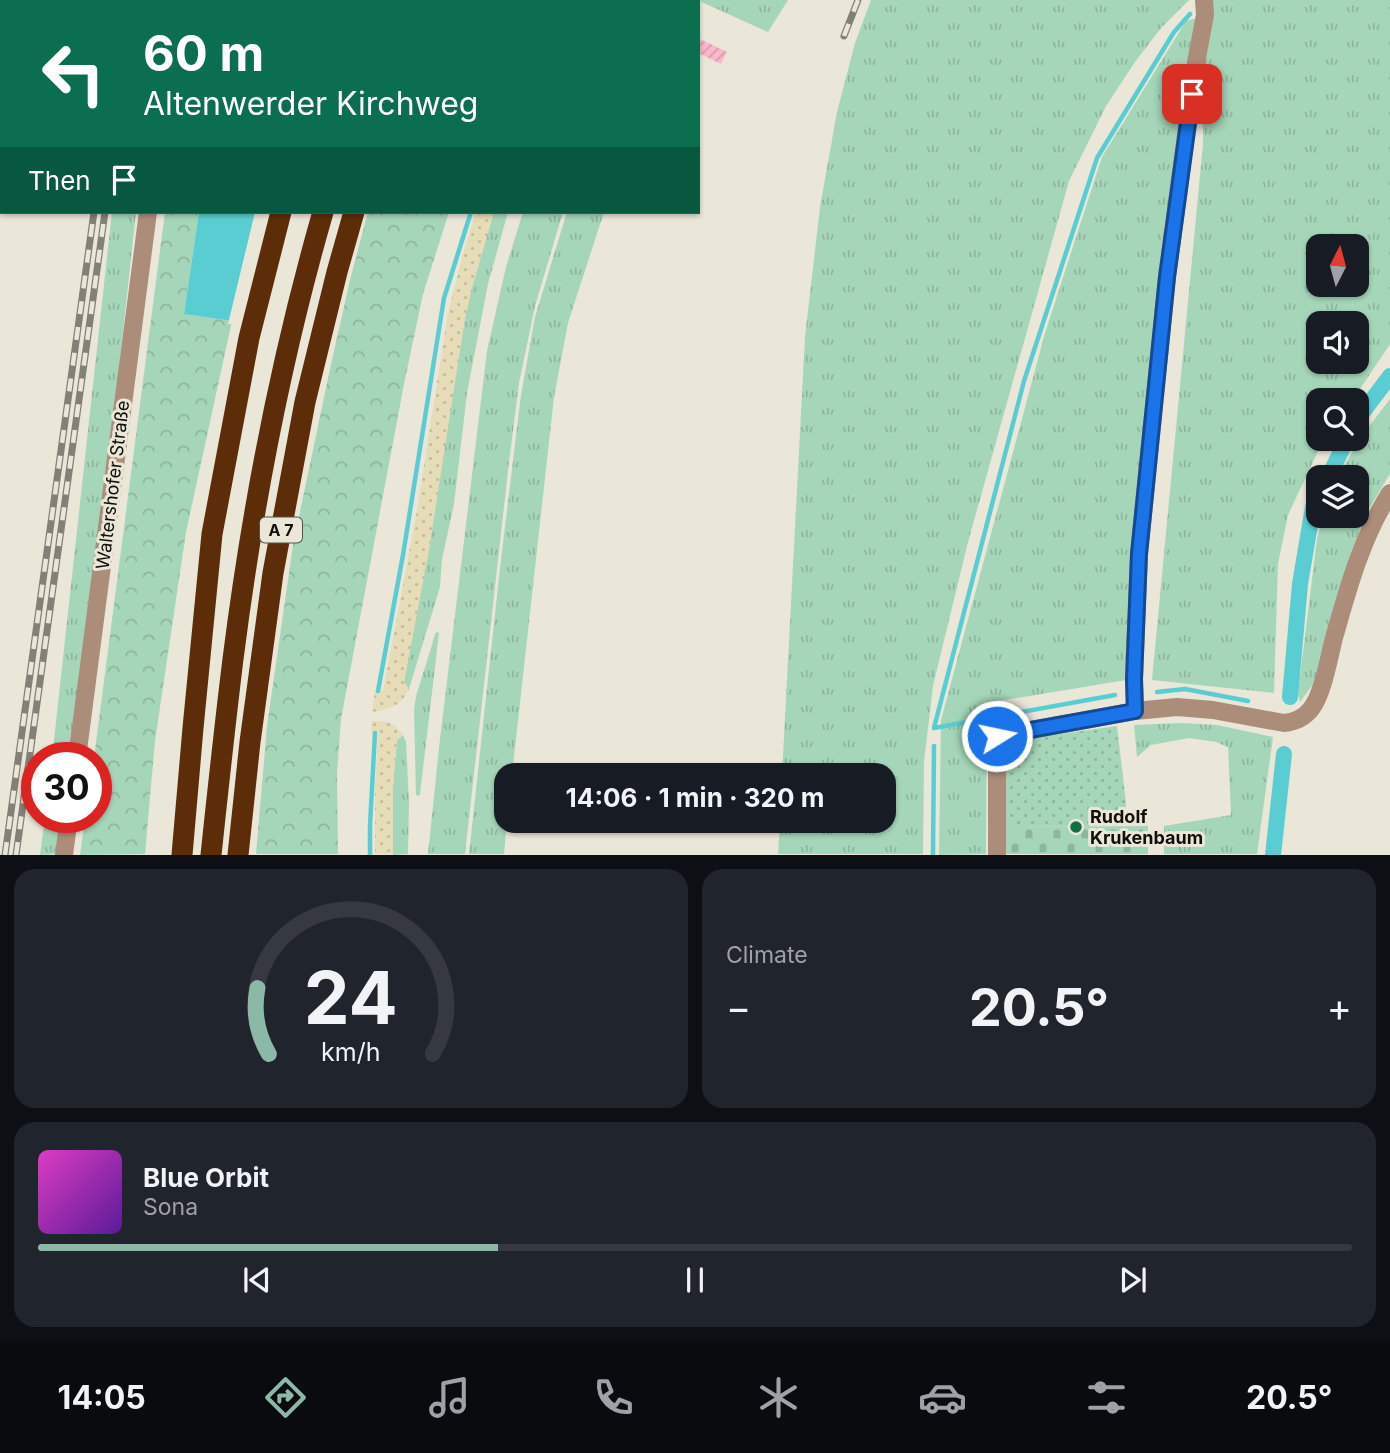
<!DOCTYPE html>
<html lang="en">
<head>
<meta charset="utf-8">
<style>
	:root { --surface:#171b24; --page:#20242c; --text:#f1f3f6; --muted:#9ea1a6; --line:#363941; --accent:#8bb8a7 }
	body { margin:0; font-family:Inter,sans-serif; background:var(--page); color:var(--text); height:100vh; display:flex; flex-direction:column; font-size:26px; white-space:nowrap }
	* { box-sizing:border-box; margin:0 }
	p { font-size:23px; color:var(--muted) }
	.icon { flex:none; width:38px; height:38px; fill:none; stroke:currentColor; stroke-width:2; stroke-linecap:round; stroke-linejoin:round }
	.map { position:relative; height:855px; overflow:hidden }
	.panel { display:flex; flex-direction:column; gap:14px; padding:14px; background:#0d0f14; flex:1 }
	.panel>* { flex:none }
	.banner { position:absolute; left:0px; top:0px; width:700px; height:214px; box-shadow:0 2px 5px #0004; background:#0b6e4f; color:#fff; overflow:hidden }
	.needle { width:46px; rotate:6deg }
	.buttons { position:absolute; left:1306px; top:234px; display:grid; gap:14px }
	.buttons a { display:grid; place-items:center; width:63px; height:63px; border-radius:14px; background:var(--surface); box-shadow:0 2px 5px #0004; font-size:35px }
	.speed { position:absolute; left:21px; top:742px; display:flex; gap:14px; font-size:35px; font-weight:700; text-align:center }
	.speed>* { display:grid; place-content:center; width:91px; height:91px; border-radius:50%; background:var(--surface); box-shadow:0 2px 5px #0004; line-height:1 }
	.speed .limit { border:10px solid #d22; background:#fff; color:#111 }
	.pin { position:absolute; display:grid; place-items:center; width:60px; height:60px; color:#fff; margin:-30px; border-radius:14px; box-shadow:0 4px 10px #0006 }
	.me { position:absolute; width:77px; margin:-38px; rotate:80deg; stroke-linejoin:round; filter:drop-shadow(0 0 5px #0008) }
	.turn { display:flex; align-items:center; gap:24px; height:147px; padding:0 28px; font-size:32px }
	.turn .icon { width:91px; height:91px; stroke-width:2.5 }
	.turn b { display:block; font-size:49px; line-height:60px }
	.then { display:flex; align-items:center; height:66px; padding:0 28px; background:#0003; gap:14px; font-size:26px }
	.big { font-size:52px; font-weight:700; line-height:1.1 }
	.panel .tile { flex:1; display:flex; flex-direction:column; justify-content:center; gap:10px; min-width:0; padding:0 24px; border-radius:21px; background:var(--page) }
	.panel .dial { align-items:center; gap:0 }
	.dial svg { height:182px; overflow:visible; fill:none; stroke:var(--line); stroke-width:7; stroke-linecap:round; text-anchor:middle }
	.dial text { fill:var(--text); stroke:none }
	.song { display:flex; align-items:center; gap:21px }
	.cover { width:84px; height:84px; border-radius:10px; background:linear-gradient(135deg,hsl(310 70% 55%),hsl(270 70% 35%)) }
	.played { height:7px; border-radius:4px; background:linear-gradient(90deg,var(--accent) 35%,var(--line) 35%) }
	.keys { display:flex; justify-content:space-around; direction:ltr }
	.heat { display:flex; justify-content:space-between; align-items:center; font-size:38px; direction:ltr }
	.panel .tiles { flex:1; display:grid; gap:14px; grid-template-columns:1fr 1fr }
	.tile:last-child { grid-column:span 2 }
	.trip { position:absolute; left:494px; top:763px; width:402px; height:70px; border-radius:21px; background:var(--surface); box-shadow:0 2px 5px #0004; font-weight:700; line-height:70px; text-align:center }
	.tab-bar { display:flex; height:112px; justify-content:space-around; align-items:center; background:#090b0e; color:var(--muted) }
	.tab-bar .icon { width:49px; height:49px }
	.tab-bar .on { color:var(--accent) }
	.tab-bar b { font-size:32px; color:var(--text) }
	.map>svg:first-child { display:block }
	.grass { fill:url(#grass-tufts); fill-rule:evenodd }
	.forest { fill:url(#forest-crowns) }
	.sand { fill:url(#sand-dots) }
	.cemetery { fill:url(#cemetery-stones) }
	.park { fill:url(#park-dots) }
	.water { fill:#5acdd3 }
	.pier { fill:#eae6d8 }
	.lines { fill:none; stroke-linecap:round; stroke-linejoin:round }
	.stream { stroke:#5acdd3; stroke-width:4.5 }
	.canal { stroke:#5acdd3; stroke-width:16 }
	.building { fill:url(#building-hatch) }
	.minor { stroke:#ac8d7a; stroke-width:18 }
	.highway { stroke:#5c2d08; stroke-width:21 }
	.rail-casing { stroke:#838077; stroke-width:7 }
	.rail { stroke:#eae6d8; stroke-width:4.5; stroke-dasharray:13; stroke-linecap:butt }
	.route-casing { stroke:#114b97; stroke-width:18 }
	.route { stroke:#1a73e8; stroke-width:12 }
	.poi-dot { fill:#0f7046; stroke:#eae6d8; stroke-width:2.5 }
	.labels { text-anchor:middle; stroke-width:6; stroke-linejoin:round; paint-order:stroke }
	.shield { fill:#eae6d8; stroke:#525048; stroke-width:2 }
	.shield-label { font-size:16px; font-weight:bold; fill:#110f0b }
	.street-label { font-size:18px; fill:#110f0b; stroke:#eae6d8 }
	.poi-label { font-size:18px; font-weight:bold; fill:#110f0b; stroke:#eae6d8; text-anchor:start }
</style>
</head>
<body>
<div class="map">
<svg width="1390" height="855" viewBox="0 0 1390 855">
	<defs>
		<pattern id="grass-tufts" width="24" height="20" patternUnits="userSpaceOnUse" patternTransform="scale(1.75)"><rect width="24" height="20" fill="#a6d6b9"/><path d="M3 7l-1-3M5 7V3M7 7l1-3M15 17l-1-3M17 17v-4M19 17l1-3" fill="none" stroke="#8eb69e"/></pattern>
		<pattern id="forest-crowns" width="20" height="18" patternUnits="userSpaceOnUse" patternTransform="scale(1.75)"><rect width="20" height="18" fill="#a6d6b9"/><path d="M2 6a3 3 0 1 1 6 0M12 15a3 3 0 1 1 6 0" fill="none" stroke="#8eb69e"/></pattern>
		<pattern id="sand-dots" width="8" height="8" patternUnits="userSpaceOnUse" patternTransform="scale(1.75)"><rect width="8" height="8" fill="#e6dcb7"/><path d="M2 2h.1M6 6h.1" fill="none" stroke="#c4bc9c" stroke-width="1.8" stroke-linecap="round"/></pattern>
		<pattern id="cemetery-stones" width="16" height="16" patternUnits="userSpaceOnUse" patternTransform="scale(1.75)"><rect width="16" height="16" fill="#a6d6b9"/><path d="M2 7V4a2 2 0 0 1 4 0v3zM10 15v-3a2 2 0 0 1 4 0v3z" fill="#8eb69e"/></pattern>
		<pattern id="park-dots" width="8" height="8" patternUnits="userSpaceOnUse" patternTransform="scale(1.75)"><rect width="8" height="8" fill="#a6d6b9"/><path d="M2 2h.1M6 6h.1" fill="none" stroke="#8eb69e" stroke-width="1.8" stroke-linecap="round"/></pattern>
		<pattern id="building-hatch" width="6" height="6" patternUnits="userSpaceOnUse" patternTransform="scale(1.75)"><rect width="6" height="6" fill="#fbb7cb"/><path d="M-1 1l2-2M0 6l6-6M5 7l2-2" fill="none" stroke="#d69cad"/></pattern>
	</defs>
	<rect width="100%" height="100%" fill="#eae6d8"/>
	<!-- grass -->
	<g class="grass">
		<polygon points="697,0 788,0 768,32"/>
		<polygon points="871,0 1189,0 1161,28 1135,62 1106,106 1069,181 968,542 933,686 924,762 923,854 778,854 780,821 884,821 884,775 782,775 805,337 820,207 837,112 855,43"/>
		<path d="M1202 0H1390V344L1352 401H1318V439H1326L1319 449 1288 515 1278 564 1274 693 1152 680 1203 144ZM1318 247H1356V285H1318ZM1318 324H1356V362H1318Z"/>
		<polygon points="1197,18 1126,680 987,703 986,854 939,855 941,720 1045,333 1102,157 1186,21"/>
		<polygon points="112,212 136,212 113,424 69,758 52,758"/>
		<polygon points="494,212 508,212 488,284 467,393 454,504 442,559 440,587 409,689 404,682 465,318 472,287"/>
		<polygon points="523,212 563,212 535,306 519,383 509,462 465,854 428,854 440,739 487,351 506,267"/>
		<polygon points="567,212 604,212 568,323 554,397 512,775 506,775 506,821 507,821 504,854 469,854 500,568 521,395 535,317"/>
		<polygon points="1390,399 1390,474 1367,512 1352,550 1314,683 1300,702 1298,693 1317,539 1323,516 1356,516 1356,478 1337,478 1361,437"/>
		<polygon points="436,632 439,633 420,794 419,796 416,795 414,710 416,696"/>
		<polygon points="1181,723 1217,725 1273,737 1257,854 1164,854 1164,826 1231,815 1228,747 1216,742 1189,738 1151,745 1137,757 1134,725"/>
		<polygon points="403,735 406,742 409,803 408,854 393,855 393,786 397,740"/>
		<polygon points="45,817 61,817 56,854 40,855"/>
	</g>
	<!-- forest -->
	<g class="forest">
		<polygon points="165,212 199,212 184,314 232,321 186,532 155,741 145,854 80,855 85,817 96,817 96,758 94,758"/>
		<polygon points="368,212 449,212 423,294 404,384 341,719 337,774 338,854 256,854 267,726 293,545 330,369 350,280"/>
	</g>
	<!-- sand -->
	<g class="sand">
		<path d="M476 212H494L472 287 465 318 429 550 404 682 409 689C402 705 389 710 372 712L375 691H383L416 516 448 313 463 254Z"/>
		<path d="M372 721C387 721 394 722 403 735L397 740 393 786V854H375V795L378 732 371 734Z"/>
	</g>
	<!-- cemetery -->
	<polygon class="cemetery" points="1148,826 1148,854 1005,854 1005,827"/>
	<!-- park -->
	<polygon class="park" points="1117,726 1126,803 1123,826 1005,827 1004,742"/>
	<!-- water -->
	<polygon class="water" points="199,212 259,212 232,321 184,314"/>
	<!-- pier -->
	<polygon class="pier" points="255,212 262,212 249,259 235,322 232,324 228,324"/>
	<g class="lines">
		<!-- stream -->
		<g class="stream">
			<polyline points="544,2 544,0"/>
			<polyline points="378,691 403,555 444,298 471,212"/>
			<polyline points="1157,692 1185,689 1248,701"/>
			<polyline points="1115,695 934,728 1024,381 1097,158 1174,32 1190,14"/>
			<polyline points="370,855 370,825 375,733"/>
			<polyline points="933,855 934,746"/>
		</g>
		<!-- canal -->
		<g class="canal">
			<polyline points="1356,421 1390,376"/>
			<polyline points="1328,478 1347,439"/>
			<polyline points="1290,697 1300,584 1313,507 1318,499"/>
			<polyline points="1273,855 1284,754"/>
		</g>
	</g>
	<!-- building -->
	<polygon class="building" points="698,38 727,52 721,64 698,53"/>
	<g class="lines">
		<!-- minor -->
		<g class="minor">
			<polyline points="173,2 174,0"/>
			<polyline points="1135,711 1134,679 1139,554 1167,277 1195,68 1205,15 1204,0"/>
			<polyline points="77,758 148,212"/>
			<polyline points="64,855 69,817"/>
			<path d="M997 855V736L1135 711 1177 707 1213 710 1284 723C1294 722 1304 718 1311 709 1323 694 1329 657 1334 638 1348 588 1362 537 1390 493"/>
		</g>
		<!-- highway -->
		<g class="highway">
			<polyline points="347,2 347,0"/>
			<polyline points="387,2 388,0"/>
			<polyline points="419,2 420,0"/>
			<polyline points="182,855 193,728 212,534 249,338 281,212"/>
			<path d="M211 855C218 789 225 724 233 659 252 509 281 358 323 212"/>
			<polyline points="238,855 250,742 273,573 305,402 337,272 354,212"/>
		</g>
		<defs>
			<g id="rail">
				<polyline points="106,0 106,2"/>
				<polyline points="117,0 117,2"/>
				<polyline points="844,36 858,0"/>
				<polyline points="5,855 94,212"/>
				<polyline points="16,855 105,212"/>
			</g>
		</defs>
		<!-- rail casing -->
		<use href="#rail" class="rail-casing"/>
		<!-- rail -->
		<use href="#rail" class="rail"/>
	</g>
	<g class="lines">
		<defs>
			<polyline id="route" points="997,736 1135,711 1134,679 1139,554 1167,277 1192,94"/>
		</defs>
		<!-- route casing -->
		<use href="#route" class="route-casing"/>
		<!-- route -->
		<use href="#route" class="route"/>
	</g>
	<!-- markers -->
	<circle class="poi-dot" cx="1076" cy="827" r="7"/>
	<g class="labels">
		<!-- shield labels -->
		<rect class="shield" x="260" y="517.5" width="42" height="25" rx="5"/>
		<g class="shield-label">
			<text x="281" y="536">A 7</text>
		</g>
		<!-- street labels -->
		<g class="street-label">
			<text transform="translate(113 485) rotate(-83)" y="6">Waltershofer Straße</text>
		</g>
		<!-- poi labels -->
		<g class="poi-label">
			<text x="1090" y="823">Rudolf<tspan x="1090" dy="21">Krukenbaum</tspan></text>
		</g>
	</g>
</svg>
<div class="buttons">
<a><svg class="needle" viewBox="-14 -14 28 28"><path d="M0-13l5 13h-10z" fill="#e53935"/><path d="M0 13l5-13h-10z" fill="#9ea1a6"/></svg></a>
<a><svg class="icon" aria-label="sound" viewBox="0 0 24 24"><path d="M4 9h4l5-4v14l-5-4H4zM17 9q2 3 0 6"/></svg></a>
<a><svg class="icon" aria-label="search" viewBox="0 0 24 24"><circle cx="10" cy="10" r="6"/><path d="M15 15l6 6"/></svg></a>
<a><svg class="icon" aria-label="layers" viewBox="0 0 24 24"><path d="M12 4l9 5-9 5-9-5zM3 14l9 5 9-5"/></svg></a>
</div>
<div class="speed"><div class="limit">30</div></div>
<div class="pin" style="left:1192px;top:94px;background:#d93025"><svg class="icon" aria-label="arrive" viewBox="0 0 24 24"><path d="M6 21V4h12l-3 4 3 4H6"/></svg></div>
<svg class="me" style="left:997px;top:736px" viewBox="-20 -20 40 40"><circle r="17" fill="#1a73e8" stroke="#fff" stroke-width="3"/><path d="M0-11L8 9 0 5-8 9z" fill="#fff"/></svg>
<div class="trip">14:06 · 1 min · 320 m</div>
<div class="banner">
<div class="turn"><svg class="icon" aria-label="left" viewBox="0 0 24 24"><path d="M17 20v-9H6M10 6l-5 5 5 5"/></svg><div><b>60 m</b>Altenwerder Kirchweg</div></div>
<div class="then">Then<svg class="icon" aria-label="arrive" viewBox="0 0 24 24"><path d="M6 21V4h12l-3 4 3 4H6"/></svg></div>
</div>
</div>
<section class="panel">
<div class="tiles">
<div class="tile dial"><svg viewBox="0 0 100 80">
<path d="M14 69A42 42 0 1 1 86 69"/>
<path d="M14 69A42 42 0 0 1 9 40" stroke="#8bb8a7"/>
<text x="50" y="56" font-size="32" font-weight="700">24</text>
<text x="50" y="72" font-size="11">km/h</text>
</svg></div>
<div class="tile"><p>Climate</p>
<div class="heat"><a>−</a><b class="big">20.5°</b><a>+</a></div>
</div>
<div class="tile">
<div class="song"><i class="cover"></i><div><b>Blue Orbit</b><p>Sona</p></div></div>
<div class="played"></div>
<div class="keys"><svg class="icon" aria-label="previous" viewBox="0 0 24 24"><path d="M18 5L8 12l10 7zM5 5v14"/></svg><svg class="icon" aria-label="pause" viewBox="0 0 24 24"><path d="M8 5v14M16 5v14"/></svg><svg class="icon" aria-label="next" viewBox="0 0 24 24"><path d="M6 5l10 7-10 7zM19 5v14"/></svg></div>
</div>
</div>
</section>
<nav class="tab-bar">
<b>14:05</b>
<svg class="icon on" aria-label="directions" viewBox="0 0 24 24"><path d="M12 3l9 9-9 9-9-9zM9 14v-3h6M13 9l2 2-2 2"/></svg>
<svg class="icon" aria-label="music" viewBox="0 0 24 24"><path d="M9 18V5l10-2v13"/><circle cx="6" cy="18" r="3"/><circle cx="16" cy="16" r="3"/></svg>
<svg class="icon" aria-label="phone" viewBox="0 0 24 24"><path d="M5 4h4l2 5-3 2q2 4 5 5l2-3 5 2v4C11 20 4 13 5 4z"/></svg>
<svg class="icon" aria-label="climate" viewBox="0 0 24 24"><path d="M12 3v18M4 7l16 10M4 17L20 7"/></svg>
<svg class="icon" aria-label="car" viewBox="0 0 24 24"><path d="M5 17H2v-5l4-1 3-4h7l3 4 3 1v5h-3M9 17h6M6 11h13"/><circle cx="7" cy="17" r="2"/><circle cx="17" cy="17" r="2"/></svg>
<svg class="icon" aria-label="filters" viewBox="0 0 24 24"><path d="M4 7h16M4 17h16"/><circle cx="9" cy="7" r="2"/><circle cx="15" cy="17" r="2"/></svg>
<b>20.5°</b>
</nav>
</body>
</html>
